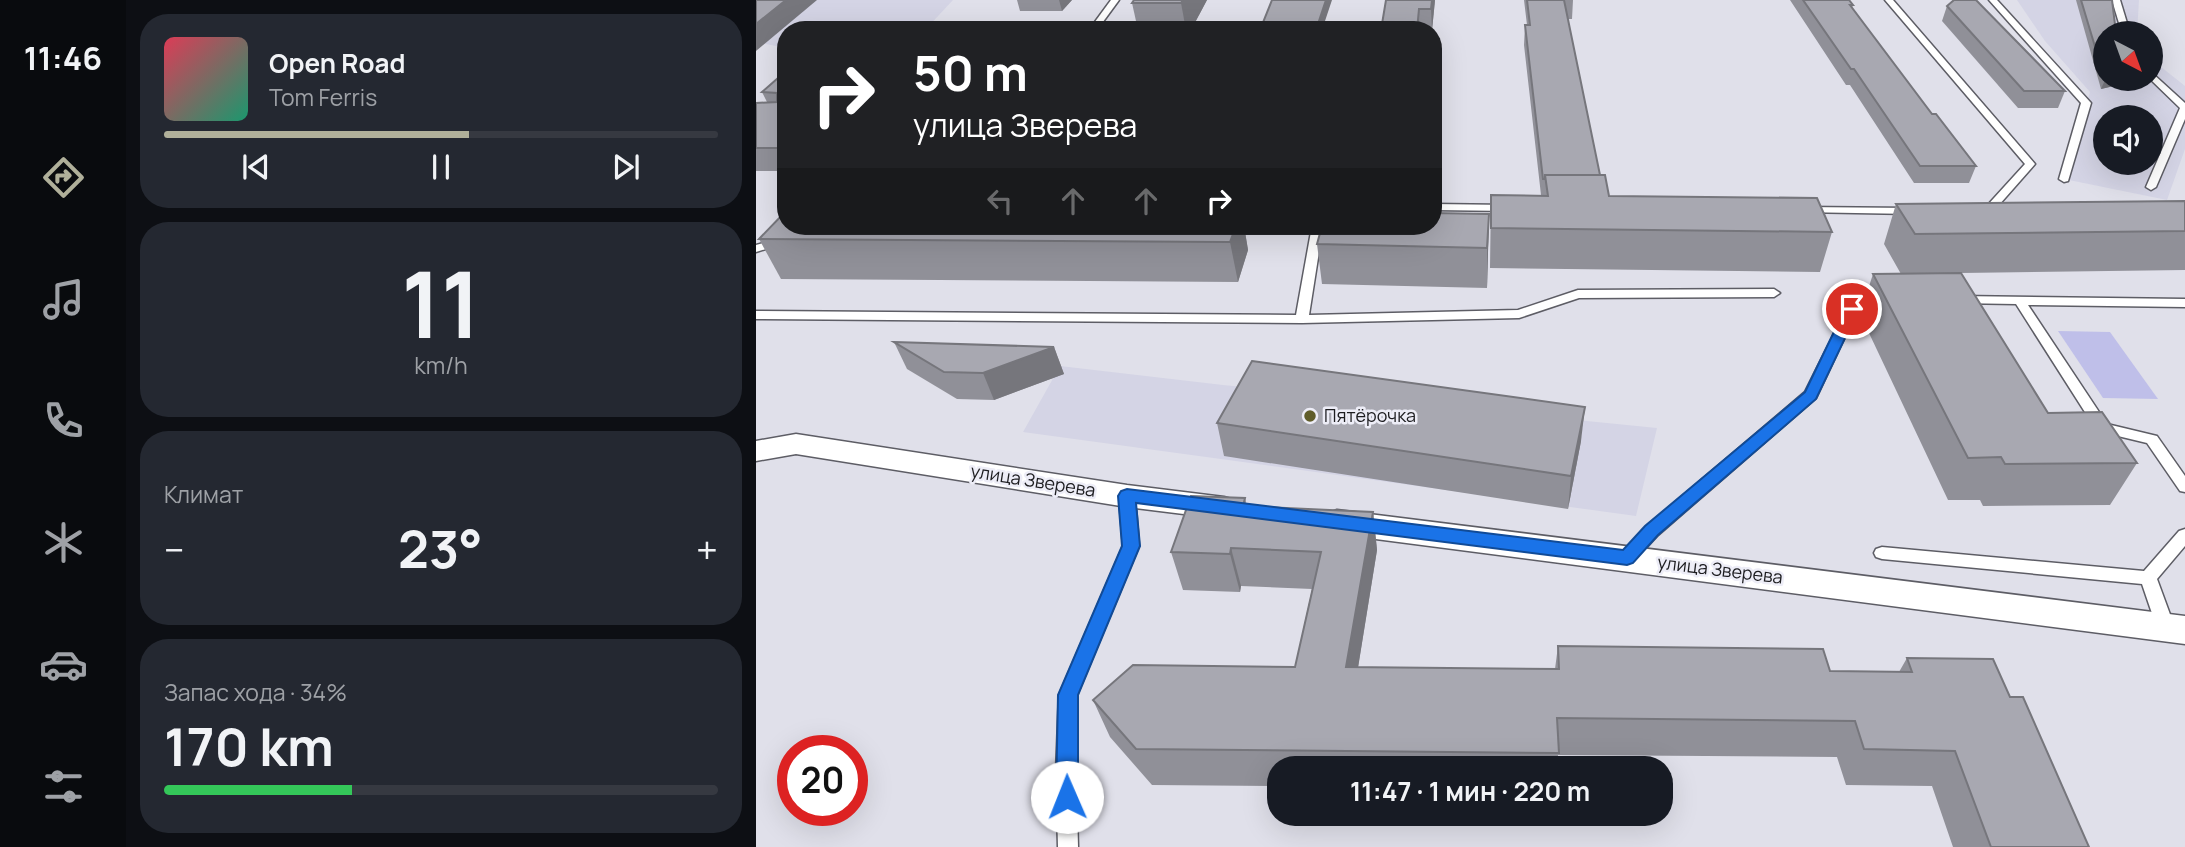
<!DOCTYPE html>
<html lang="ru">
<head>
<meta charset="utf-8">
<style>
	:root { --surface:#171b24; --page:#242831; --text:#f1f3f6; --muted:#9ea1a6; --line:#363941; --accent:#b0b09a }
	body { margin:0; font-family:Manrope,sans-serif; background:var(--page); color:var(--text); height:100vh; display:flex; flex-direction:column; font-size:26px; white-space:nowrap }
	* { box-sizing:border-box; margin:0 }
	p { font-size:23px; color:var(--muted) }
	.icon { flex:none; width:38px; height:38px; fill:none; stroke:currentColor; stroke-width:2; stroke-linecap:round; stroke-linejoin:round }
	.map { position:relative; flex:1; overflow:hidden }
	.sheet { display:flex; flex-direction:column; gap:14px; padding:14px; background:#0d0f14; width:630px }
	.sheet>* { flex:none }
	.hud { position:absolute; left:21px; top:21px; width:665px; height:214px; border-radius:28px; box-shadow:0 7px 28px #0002; background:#202124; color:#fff; overflow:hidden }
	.needle { width:46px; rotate:139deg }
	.buttons { position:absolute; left:1337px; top:21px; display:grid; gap:14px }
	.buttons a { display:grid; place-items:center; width:70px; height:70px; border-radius:50%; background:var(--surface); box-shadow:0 7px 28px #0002; font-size:35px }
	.speed { position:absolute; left:21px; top:735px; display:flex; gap:14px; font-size:35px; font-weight:700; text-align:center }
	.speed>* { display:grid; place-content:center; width:91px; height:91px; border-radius:50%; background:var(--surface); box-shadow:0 7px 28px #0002; line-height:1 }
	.speed .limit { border:10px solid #d22; background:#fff; color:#111 }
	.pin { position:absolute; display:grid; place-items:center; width:60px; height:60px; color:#fff; margin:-30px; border:4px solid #fff; border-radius:50%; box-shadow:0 2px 7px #0007 }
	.me { position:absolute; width:77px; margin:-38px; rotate:359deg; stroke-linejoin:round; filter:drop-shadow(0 0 5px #0008) }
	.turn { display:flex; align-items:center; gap:24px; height:147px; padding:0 21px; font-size:32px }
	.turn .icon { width:91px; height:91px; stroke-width:2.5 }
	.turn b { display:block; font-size:49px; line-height:60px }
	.lanes { display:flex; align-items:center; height:66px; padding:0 21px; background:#0003; justify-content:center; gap:35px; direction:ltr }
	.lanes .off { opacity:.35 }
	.big { font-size:52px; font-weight:700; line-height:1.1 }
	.sheet .card { flex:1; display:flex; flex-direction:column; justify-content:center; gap:10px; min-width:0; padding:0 24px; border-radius:28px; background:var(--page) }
	.sheet .dial { align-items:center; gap:0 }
	.dial b { font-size:91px; line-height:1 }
	.song { display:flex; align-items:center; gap:21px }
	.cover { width:84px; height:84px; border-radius:10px; background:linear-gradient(135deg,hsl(350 70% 55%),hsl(160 70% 35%)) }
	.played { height:7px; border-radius:4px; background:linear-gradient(90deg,var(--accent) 55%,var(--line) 55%) }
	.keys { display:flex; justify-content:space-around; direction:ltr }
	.heat { display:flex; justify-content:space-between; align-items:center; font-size:38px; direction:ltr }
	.charge { height:10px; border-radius:5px; background:linear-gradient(90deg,#34c759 34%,var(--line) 0) }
	.trip { position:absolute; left:511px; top:756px; width:406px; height:70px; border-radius:28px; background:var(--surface); box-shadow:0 7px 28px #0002; font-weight:700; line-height:70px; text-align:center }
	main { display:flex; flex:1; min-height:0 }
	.menu { display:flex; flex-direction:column; width:126px; justify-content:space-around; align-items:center; background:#090b0e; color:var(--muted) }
	.menu .icon { width:49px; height:49px }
	.menu .current { color:var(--accent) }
	.menu b { font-size:32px; color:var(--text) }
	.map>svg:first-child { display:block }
	.built { fill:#d4d4e5; fill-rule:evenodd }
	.green { fill:#bfbfe9 }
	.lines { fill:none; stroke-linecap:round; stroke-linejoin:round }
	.service-casing { stroke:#5d5d65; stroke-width:3 }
	.minor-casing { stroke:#5d5d65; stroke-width:3 }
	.service { fill:#fff; fill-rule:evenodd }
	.minor { fill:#fff; fill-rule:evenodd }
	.wall { fill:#909098 }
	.shaded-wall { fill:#76767c }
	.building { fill:#a8a8b1; stroke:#76767c; stroke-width:2 }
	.route { fill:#1a73e8; stroke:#114b97; stroke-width:2 }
	.poi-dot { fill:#605d2a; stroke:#ededf7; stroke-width:2.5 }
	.labels { text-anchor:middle; stroke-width:5; stroke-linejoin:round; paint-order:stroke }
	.poi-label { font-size:18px; fill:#1d1d20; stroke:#ededf7; text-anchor:start }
	.street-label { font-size:18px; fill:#1d1d20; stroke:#ededf7 }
</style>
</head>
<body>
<main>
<nav class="menu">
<b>11:46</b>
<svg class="icon current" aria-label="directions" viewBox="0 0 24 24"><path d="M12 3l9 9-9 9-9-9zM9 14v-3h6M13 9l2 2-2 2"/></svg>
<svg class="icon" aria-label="music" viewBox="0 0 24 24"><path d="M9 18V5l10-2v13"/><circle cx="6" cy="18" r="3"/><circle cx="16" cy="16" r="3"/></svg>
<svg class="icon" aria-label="phone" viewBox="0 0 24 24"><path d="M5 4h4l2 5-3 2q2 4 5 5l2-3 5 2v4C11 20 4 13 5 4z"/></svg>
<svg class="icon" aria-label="climate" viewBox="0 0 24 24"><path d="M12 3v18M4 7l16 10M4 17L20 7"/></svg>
<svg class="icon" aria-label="car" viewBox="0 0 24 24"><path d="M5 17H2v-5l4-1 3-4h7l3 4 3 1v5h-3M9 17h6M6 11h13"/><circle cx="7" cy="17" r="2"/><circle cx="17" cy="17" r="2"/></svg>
<svg class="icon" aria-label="filters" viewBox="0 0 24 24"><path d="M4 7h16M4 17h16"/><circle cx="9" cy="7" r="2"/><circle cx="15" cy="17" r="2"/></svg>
</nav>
<section class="sheet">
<div class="card">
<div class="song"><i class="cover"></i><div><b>Open Road</b><p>Tom Ferris</p></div></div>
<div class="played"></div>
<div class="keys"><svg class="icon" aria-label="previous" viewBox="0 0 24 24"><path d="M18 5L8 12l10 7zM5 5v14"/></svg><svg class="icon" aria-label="pause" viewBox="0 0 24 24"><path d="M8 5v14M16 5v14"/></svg><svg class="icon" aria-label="next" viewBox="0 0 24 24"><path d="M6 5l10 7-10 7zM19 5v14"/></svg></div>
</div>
<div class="card dial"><b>11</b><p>km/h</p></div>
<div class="card"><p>Климат</p>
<div class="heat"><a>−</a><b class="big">23°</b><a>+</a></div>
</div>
<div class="card"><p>Запас хода · 34%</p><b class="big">170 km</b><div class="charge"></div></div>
</section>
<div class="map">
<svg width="1429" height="847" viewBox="0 0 1429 847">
	<rect width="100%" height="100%" fill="#e0e0ea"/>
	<!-- built -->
	<g class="built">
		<polygon points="0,0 197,0 169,30 30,30 30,48 0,42"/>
		<path d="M1261 0H1383L1381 33H1349V79H1395V59L1429 86V149L1411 200 1308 179 1334 92 1289 41ZM1349 117H1395V163H1349Z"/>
		<polygon points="304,366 467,385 901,428 880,516 267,432"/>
	</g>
	<!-- green -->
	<polygon class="green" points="1302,331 1354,332 1402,399 1347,398"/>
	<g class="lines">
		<defs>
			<g id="service">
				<polygon points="355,0 363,0 341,30 333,30"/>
				<polygon points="1129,0 1137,0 1279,164 1235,214 1225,215 1220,212 1228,209 1269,164"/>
				<polygon points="1233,0 1241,0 1335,103 1312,181 1308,182 1303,179 1325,103"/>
				<polygon points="1356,0 1364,0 1374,33 1366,33"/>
				<polygon points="1395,72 1429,103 1429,119 1400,187 1395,190 1390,187 1424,108 1394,79"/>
				<polygon points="677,204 754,205 759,208 754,211 677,210"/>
				<polygon points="1047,207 1156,208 1161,211 1156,214 1043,212 1043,208"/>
				<polygon points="556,226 567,226 553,315 762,310 822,290 1018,289 1024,293 1018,297 823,298 763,318 546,323 0,319 0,311 540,315"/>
				<polygon points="25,238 29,239 29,243 0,252 0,245"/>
				<polygon points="1203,296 1429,299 1429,307 1272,305 1351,424 1401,436 1429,476 1429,492 1424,491 1391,443 1341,431 1260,304 1199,303 1197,300"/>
				<polygon points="1123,298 1129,302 1127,305 1101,311 1060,398 902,535 877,562 871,564 865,562 863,558 865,554 890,527 1049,392 1092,306"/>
				<polygon points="371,490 376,492 379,496 383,546 321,695 320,772 322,847 302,847 300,772 303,695 367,546 363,496 366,492"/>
				<polygon points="1429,529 1429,546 1401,579 1419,628 1416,633 1410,635 1404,633 1401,628 1386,584 1126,559 1120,557 1118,553 1120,549 1126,547 1388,571 1423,531"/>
			</g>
			<g id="minor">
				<polygon points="40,434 371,485 468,497 479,500 483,508 479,516 468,519 371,507 40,454 0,461 0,441"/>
				<polygon points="581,510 1429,616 1429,644 581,534 570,530 566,522 570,514"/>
			</g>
		</defs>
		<!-- service casing -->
		<use href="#service" class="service-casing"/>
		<!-- minor casing -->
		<use href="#minor" class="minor-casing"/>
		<!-- service -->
		<use href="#service" class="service"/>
		<!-- minor -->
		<use href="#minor" class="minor"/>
	</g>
	<!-- wall -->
	<g class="wall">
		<polygon points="261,0 316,0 306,11 264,11"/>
		<polygon points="378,0 451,0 435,30 382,30 376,3"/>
		<polygon points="630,0 679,0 676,30 625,30"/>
		<polygon points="768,0 817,0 816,19 812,19 844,175 853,196 1076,232 1064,272 734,268 735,195 785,195 768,45 769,25 771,25"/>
		<polygon points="1034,0 1093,0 1097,5 1096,8 1176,114 1220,166 1213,183 1158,183 1094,85 1090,85"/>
		<polygon points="1320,0 1356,0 1362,85 1345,89"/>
		<polygon points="1191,6 1309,91 1302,108 1262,108 1186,21"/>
		<polygon points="30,71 30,171 0,171 0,103 11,102 6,92"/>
		<polygon points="1429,201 1429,270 1205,273 1292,413 1381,463 1354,505 1227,506 1224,500 1192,500 1104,314 1117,274 1145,274 1128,244 1140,204"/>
		<polygon points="733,214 731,288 566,284 561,244"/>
		<polygon points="488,226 492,250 482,282 25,279 3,239"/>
		<polygon points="138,342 298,347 308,374 238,400 201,399 151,369"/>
		<polygon points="461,423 825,441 812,509 468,456"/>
		<polygon points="489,498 491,506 617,512 621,550 602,667 799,669 802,646 1074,671 1143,672 1151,658 1254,697 1333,847 1197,847 1176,786 1090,785 1081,757 802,755 801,768 523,768 523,786 396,785 354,737 337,700 539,667 556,589 485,586 484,592 427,590 415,552"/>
	</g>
	<!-- shaded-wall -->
	<g class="shaded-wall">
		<polygon points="30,0 61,0 0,51 0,24"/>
		<polygon points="303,0 316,0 306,11"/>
		<polygon points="427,0 451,0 435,30 430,30 425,3"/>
		<polygon points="570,0 576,0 566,30 560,30"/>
		<polygon points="676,0 679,0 676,30 675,9"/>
		<polygon points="663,9 663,30 661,30"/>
		<polygon points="1357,79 1365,79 1362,85 1345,89 1349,80"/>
		<polygon points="733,214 732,253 731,288 731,248"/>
		<polygon points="480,226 488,226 492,250 482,282 474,242"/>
		<polygon points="298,347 308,374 238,400 227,373"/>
		<polygon points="829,407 825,441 812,509 815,476"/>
		<polygon points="617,512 621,550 596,705 590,667"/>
		<polygon points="475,548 485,586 484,592 474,554"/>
	</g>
	<!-- building -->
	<g class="building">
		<polygon points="0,0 30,0 0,24"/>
		<polygon points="378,0 427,0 425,3 376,3"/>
		<polygon points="516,0 570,0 560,30 504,30"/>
		<polygon points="630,0 676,0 675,9 663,9 661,30 625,30"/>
		<polygon points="771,0 808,0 844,175 789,175 789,179 787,179 769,25 774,25"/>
		<polygon points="1047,0 1093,0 1097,5 1094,5 1176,114 1180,114 1220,166 1164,166 1098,69 1095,69"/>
		<polygon points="1198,0 1220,0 1309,91 1268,91 1191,6"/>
		<polygon points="1325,0 1356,0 1360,33 1349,33 1349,79 1357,79 1349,80"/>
		<polygon points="30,71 30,148 0,148 0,103 21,102 21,93 6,92"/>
		<polygon points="789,175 849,175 853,196 1061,198 1076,232 735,228 735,195 792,196"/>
		<polygon points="1429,201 1429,231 1159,234 1140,204"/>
		<polygon points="30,211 30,226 480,226 474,242 3,239"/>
		<polygon points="677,213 733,214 731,248 561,244 566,226 677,226"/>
		<polygon points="1205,273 1292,413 1346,412 1381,463 1249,464 1245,457 1212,458 1117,274"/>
		<polygon points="138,342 298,347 227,373 188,372"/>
		<polygon points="496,361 829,407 815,476 461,423"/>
		<polygon points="435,496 489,498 487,506 617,512 590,667 803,669 802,646 1067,649 1074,671 1156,672 1151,658 1237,659 1254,697 1267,697 1333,847 1235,847 1199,751 1108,749 1099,721 801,718 803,753 380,749 337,700 377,665 539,667 565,552 475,548 474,554 415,552"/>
	</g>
	<!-- route -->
	<polygon class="route" points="1096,305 1103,309 1060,399 902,535 877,563 871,565 380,503 384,546 322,695 322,797 319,804 311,807 303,804 300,797 302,695 366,546 362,496 365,491 371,489 867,550 889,526 1049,392 1089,309"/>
	<!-- markers -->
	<circle class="poi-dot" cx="554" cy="416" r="7"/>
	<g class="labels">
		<!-- poi labels -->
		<g class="poi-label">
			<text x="568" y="422">Пятёрочка</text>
		</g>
		<!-- street labels -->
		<g class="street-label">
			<text transform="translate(277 481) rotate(9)" y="6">улица Зверева</text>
			<text transform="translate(964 570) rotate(7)" y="6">улица Зверева</text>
		</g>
	</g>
</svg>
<div class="buttons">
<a><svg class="needle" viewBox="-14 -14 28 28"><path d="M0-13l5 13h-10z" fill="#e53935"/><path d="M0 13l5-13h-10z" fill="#9ea1a6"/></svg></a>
<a><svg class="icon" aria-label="sound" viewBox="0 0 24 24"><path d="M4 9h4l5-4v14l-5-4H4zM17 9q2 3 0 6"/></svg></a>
</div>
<div class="speed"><div class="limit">20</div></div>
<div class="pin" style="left:1096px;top:309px;background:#d93025"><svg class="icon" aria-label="arrive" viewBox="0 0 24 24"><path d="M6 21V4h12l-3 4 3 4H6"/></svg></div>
<svg class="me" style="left:311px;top:797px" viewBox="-20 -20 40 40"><circle r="19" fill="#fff"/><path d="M0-13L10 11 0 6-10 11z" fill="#1a73e8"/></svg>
<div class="trip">11:47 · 1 мин · 220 m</div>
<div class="hud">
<div class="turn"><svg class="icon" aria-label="right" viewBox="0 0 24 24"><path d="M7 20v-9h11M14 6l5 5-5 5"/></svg><div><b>50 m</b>улица Зверева</div></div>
<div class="lanes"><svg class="icon off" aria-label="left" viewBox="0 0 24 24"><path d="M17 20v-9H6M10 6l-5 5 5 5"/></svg><svg class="icon off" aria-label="ahead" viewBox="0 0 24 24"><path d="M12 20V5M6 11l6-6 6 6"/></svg><svg class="icon off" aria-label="ahead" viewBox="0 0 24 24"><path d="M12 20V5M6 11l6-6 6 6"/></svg><svg class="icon" aria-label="right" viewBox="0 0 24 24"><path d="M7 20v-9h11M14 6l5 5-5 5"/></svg></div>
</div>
</div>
</main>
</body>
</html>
